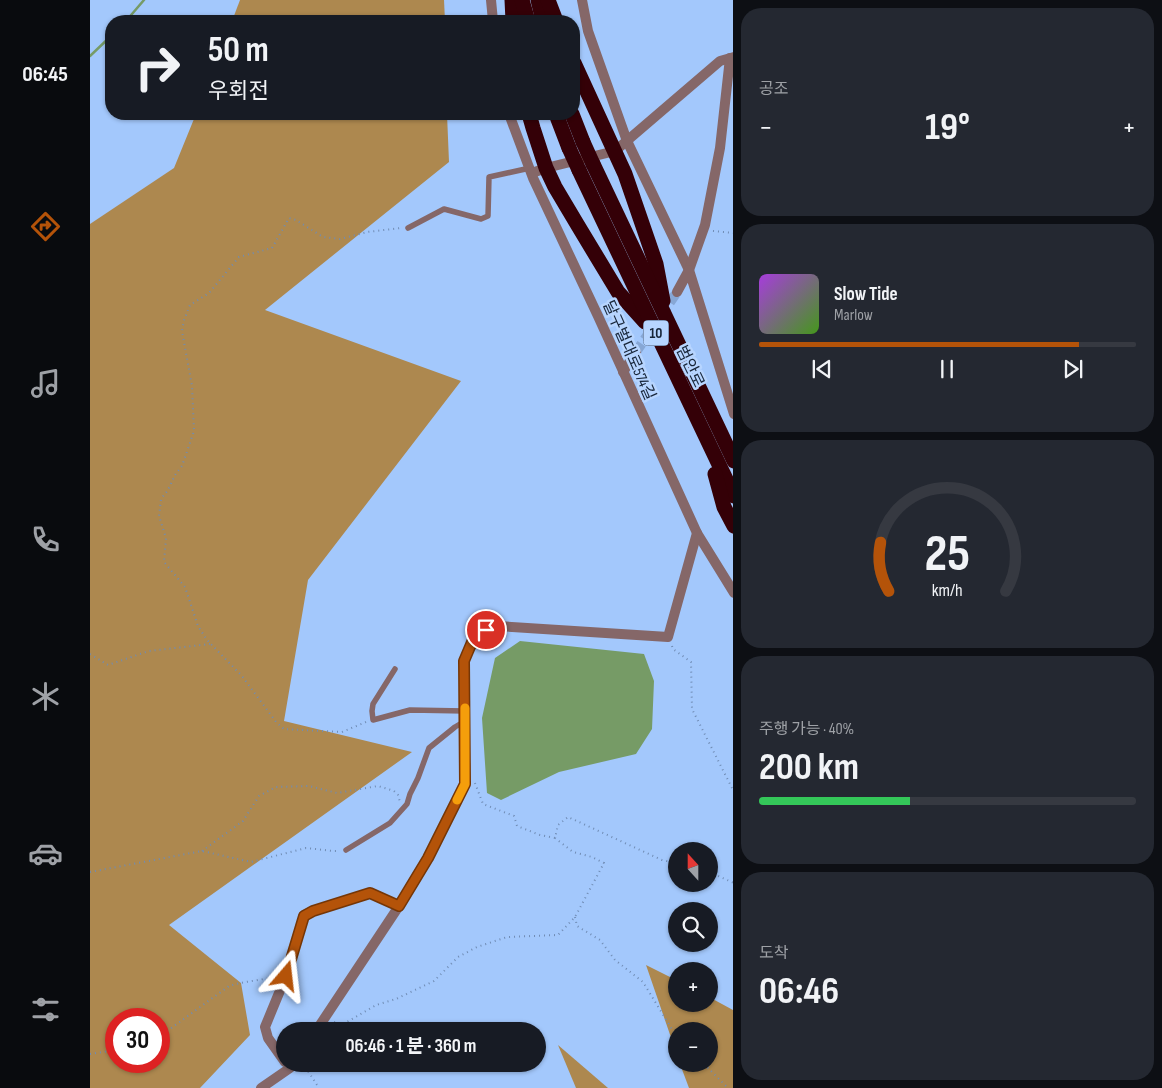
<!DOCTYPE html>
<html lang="ko">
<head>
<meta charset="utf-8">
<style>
	:root { --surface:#171b24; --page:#242831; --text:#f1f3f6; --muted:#9ea1a6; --line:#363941; --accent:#b45309 }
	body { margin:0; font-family:"Sofia Sans Condensed","Noto Sans KR",sans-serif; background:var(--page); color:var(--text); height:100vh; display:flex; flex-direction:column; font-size:19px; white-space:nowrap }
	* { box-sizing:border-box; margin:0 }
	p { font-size:16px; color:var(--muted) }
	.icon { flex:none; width:28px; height:28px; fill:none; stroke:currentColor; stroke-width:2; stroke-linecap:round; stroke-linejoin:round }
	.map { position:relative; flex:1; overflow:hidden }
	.details { display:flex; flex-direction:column; gap:8px; padding:8px; background:#0d0f14; width:429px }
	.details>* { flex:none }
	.hud { position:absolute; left:15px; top:15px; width:475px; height:105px; border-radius:20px; box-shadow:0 1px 4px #0004; background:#171b24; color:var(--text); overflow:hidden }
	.needle { width:32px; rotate:339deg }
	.buttons { position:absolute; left:578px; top:842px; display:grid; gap:10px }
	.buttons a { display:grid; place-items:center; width:50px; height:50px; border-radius:50%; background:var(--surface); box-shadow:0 1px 4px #0004; font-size:25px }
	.speed { position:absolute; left:15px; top:1008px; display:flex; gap:10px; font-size:25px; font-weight:700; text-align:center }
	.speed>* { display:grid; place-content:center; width:65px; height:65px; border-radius:50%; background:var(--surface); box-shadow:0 1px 4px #0004; line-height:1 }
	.speed .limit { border:8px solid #d22; background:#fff; color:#111 }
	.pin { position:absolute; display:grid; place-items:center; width:42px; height:42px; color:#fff; margin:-21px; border:2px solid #fff; border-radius:50%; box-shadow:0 1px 5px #0007 }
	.me { position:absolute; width:55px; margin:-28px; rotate:17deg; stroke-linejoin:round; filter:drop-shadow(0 0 4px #0008) }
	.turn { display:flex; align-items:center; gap:18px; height:105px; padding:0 20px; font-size:22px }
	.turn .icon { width:65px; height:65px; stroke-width:2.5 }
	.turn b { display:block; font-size:35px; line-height:42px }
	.big { font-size:38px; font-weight:700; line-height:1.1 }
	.details .card { flex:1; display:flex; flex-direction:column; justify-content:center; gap:8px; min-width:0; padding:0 18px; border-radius:20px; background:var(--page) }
	.details .dial { align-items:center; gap:0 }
	.dial svg { height:130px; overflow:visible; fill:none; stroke:var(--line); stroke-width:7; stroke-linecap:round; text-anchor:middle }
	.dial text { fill:var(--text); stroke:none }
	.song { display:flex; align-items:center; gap:15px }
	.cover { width:60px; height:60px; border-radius:8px; background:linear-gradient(135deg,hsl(280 70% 55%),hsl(100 70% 35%)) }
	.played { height:5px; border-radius:2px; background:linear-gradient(90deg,var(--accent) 85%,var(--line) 85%) }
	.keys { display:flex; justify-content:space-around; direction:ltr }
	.heat { display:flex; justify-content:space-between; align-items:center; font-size:28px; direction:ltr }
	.charge { height:8px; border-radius:4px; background:linear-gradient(90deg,#34c759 40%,var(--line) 0) }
	.trip { position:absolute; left:186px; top:1022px; width:270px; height:50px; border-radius:25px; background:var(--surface); box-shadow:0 1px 4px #0004; font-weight:700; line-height:50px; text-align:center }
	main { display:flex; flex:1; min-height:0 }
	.tabs { display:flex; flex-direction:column; width:90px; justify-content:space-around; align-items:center; background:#090b0e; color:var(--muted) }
	.tabs .icon { width:35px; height:35px }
	.tabs .current { color:var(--accent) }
	.tabs b { font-size:22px; color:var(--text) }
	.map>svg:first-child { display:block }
	.forest { fill:#ad884f; fill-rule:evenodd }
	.water { fill:#769b66 }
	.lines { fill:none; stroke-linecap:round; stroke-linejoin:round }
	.stream { stroke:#769b66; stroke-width:2.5 }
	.street-tunnel { stroke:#87a7d5; stroke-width:10; stroke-dasharray:10 5; stroke-linecap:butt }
	.path { stroke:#708cb4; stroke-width:2; stroke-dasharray:1 4; stroke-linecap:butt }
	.lane { stroke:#856768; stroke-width:5.5 }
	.street { stroke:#856768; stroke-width:10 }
	.highway { stroke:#340007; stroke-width:15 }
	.highway-bridge { stroke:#340007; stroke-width:15 }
	.route-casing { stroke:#753606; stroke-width:12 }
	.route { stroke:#b45309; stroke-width:9 }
	.slow { stroke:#f59e0b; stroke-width:9 }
	.labels { text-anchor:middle; stroke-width:5; stroke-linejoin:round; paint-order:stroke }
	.shield { fill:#b7d5ff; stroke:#465974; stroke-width:1 }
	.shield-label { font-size:15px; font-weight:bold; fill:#162438 }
	.street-label { font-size:16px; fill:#162438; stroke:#b7d5ff }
</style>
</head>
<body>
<main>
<nav class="tabs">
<b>06:45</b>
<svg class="icon current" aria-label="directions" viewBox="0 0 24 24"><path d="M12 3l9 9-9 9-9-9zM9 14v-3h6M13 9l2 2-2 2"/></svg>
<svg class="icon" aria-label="music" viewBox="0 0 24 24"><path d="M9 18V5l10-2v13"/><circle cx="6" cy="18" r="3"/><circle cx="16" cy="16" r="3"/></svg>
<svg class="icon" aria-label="phone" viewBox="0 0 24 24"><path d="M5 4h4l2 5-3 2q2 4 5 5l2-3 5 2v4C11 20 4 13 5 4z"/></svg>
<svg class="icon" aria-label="climate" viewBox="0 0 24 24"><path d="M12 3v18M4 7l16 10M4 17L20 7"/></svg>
<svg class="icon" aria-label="car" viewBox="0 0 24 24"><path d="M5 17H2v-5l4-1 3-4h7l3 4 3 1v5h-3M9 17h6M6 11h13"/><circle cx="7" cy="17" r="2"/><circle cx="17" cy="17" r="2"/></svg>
<svg class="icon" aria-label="filters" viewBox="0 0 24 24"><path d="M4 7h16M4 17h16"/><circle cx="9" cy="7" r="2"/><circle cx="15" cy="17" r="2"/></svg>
</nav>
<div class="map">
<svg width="644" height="1088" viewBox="0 0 644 1088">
	<rect width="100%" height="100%" fill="#a3c8fc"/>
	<!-- forest -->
	<g class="forest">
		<polygon points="150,0 354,0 355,21 142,21"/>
		<path d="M106 114H357L359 162 175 310 371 381 218 580 194 721 322 752 79 925 151 983 160 1035 110 1088H0V224L84 168ZM26 1019H69V1061H26Z"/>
		<polygon points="556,965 586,980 586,1004 619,1004 619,997 643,1010 643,1088 599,1088 590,1064 619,1064 619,1031 586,1031 586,1052"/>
		<polygon points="468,1045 518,1088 486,1088"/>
	</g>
	<!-- water -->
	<polygon class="water" points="430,641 554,654 564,681 562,729 546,754 469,772 411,800 397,793 392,718 405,658"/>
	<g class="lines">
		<!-- stream -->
		<g class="stream">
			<polyline points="36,21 54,0"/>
			<polyline points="0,56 21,36"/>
		</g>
		<!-- street-tunnel -->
		<polyline class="street-tunnel" points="546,352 587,292"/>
		<!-- path -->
		<g class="path">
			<polyline points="623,231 644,233"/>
			<polyline points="582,646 583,649 601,662 602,709 644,792"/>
			<polyline points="0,654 18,665 59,651 120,644"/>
			<polyline points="276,722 252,732 194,729 186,722 152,676 117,640 108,626 95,587 74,562 76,538 69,516 71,499 78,490 85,475 92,466 104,431 102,386 92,331 94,320 100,305 119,293 149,257 182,248 199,218 206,220 233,237 250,239 277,232 311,228"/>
			<polyline points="385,783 393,804 424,816 427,826 450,835 465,838 468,825 478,817 572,860 586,863"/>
			<polyline points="112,851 153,821 169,796 186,787 219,786 247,793 288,786 304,791 308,795 310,802"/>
			<polyline points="0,872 112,851 161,862 216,848 243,851 249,851"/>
			<polyline points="619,872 644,883"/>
			<polyline points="485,917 487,926 510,940 525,960 553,982 583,1031 586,1035"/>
			<polyline points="244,1022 252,1025 286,1005 306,999 344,981 368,957 387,947 417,937 468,935 485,917 514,863 502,857 483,852 465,838"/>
			<polyline points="69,1037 139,986 150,983 186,977"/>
			<polyline points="0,1054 26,1050"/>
			<polyline points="614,1064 638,1088"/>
			<polyline points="212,1066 214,1065 229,1088"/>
		</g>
		<!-- lane -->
		<g class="lane">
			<polyline points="318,228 354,209 391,219 398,216 399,177 440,168"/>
			<polyline points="305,669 283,704 282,711 283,720 320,710 375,711"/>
			<polyline points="256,850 300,823 317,804 320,794 328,778 339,748 365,727 375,721"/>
		</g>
		<!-- street -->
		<g class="street">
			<polyline points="401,0 403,21"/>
			<polyline points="492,0 498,31 537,141 599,270"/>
			<polyline points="419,114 443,178 508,316 607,533 644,593"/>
			<polyline points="442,173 456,168 525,151 630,61 644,57"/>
			<polyline points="599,270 615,225 630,148 640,58"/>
			<polyline points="587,292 599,270 644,414"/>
			<polyline points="533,372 546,352"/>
			<polyline points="226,1031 309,906 338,858 375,784 374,661 385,635 408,626 578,637 607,533"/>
			<polyline points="195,1062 178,1038 175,1027 196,976 214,915 223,911 281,893 309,906"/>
			<polyline points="171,1088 200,1068 203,1064"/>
		</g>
		<!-- highway -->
		<g class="highway">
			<polyline points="422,0 423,21"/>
			<polyline points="432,0 438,21"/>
			<polyline points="448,0 453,21"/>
			<polyline points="458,0 466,21"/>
			<polyline points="484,63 535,174 566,264 573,301"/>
			<polyline points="439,114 443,128 456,168 465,187 487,224 528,292 555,322"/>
			<polyline points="466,114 479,148"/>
			<polyline points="482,114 493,142"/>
			<polyline points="503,164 644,461"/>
			<polyline points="489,170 644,496"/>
			<polyline points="625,474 634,507 644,526"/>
		</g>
		<!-- highway-bridge -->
		<g class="highway-bridge">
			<polyline points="493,142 503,164"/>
			<polyline points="479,148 489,170"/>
		</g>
	</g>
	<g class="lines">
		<defs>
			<polyline id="route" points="196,976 214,916 223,911 280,893 309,906 338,858 375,784 374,661 385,635 396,630"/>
		</defs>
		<!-- route casing -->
		<use href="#route" class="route-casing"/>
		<!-- route -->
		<use href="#route" class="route"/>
		<!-- slow -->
		<polyline class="slow" points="367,800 375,784 375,708"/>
	</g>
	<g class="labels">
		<!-- shield labels -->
		<rect class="shield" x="553.5" y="320.5" width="25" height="25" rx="4"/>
		<g class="shield-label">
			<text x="566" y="338">10</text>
		</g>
		<!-- street labels -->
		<g class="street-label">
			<text transform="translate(540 350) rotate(66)" y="6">달구벌대로574길</text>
			<text transform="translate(601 366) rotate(64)" y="6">범안로</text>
		</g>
	</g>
</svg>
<div class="buttons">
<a><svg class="needle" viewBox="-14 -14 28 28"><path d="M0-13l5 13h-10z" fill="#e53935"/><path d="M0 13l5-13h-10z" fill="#9ea1a6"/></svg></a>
<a><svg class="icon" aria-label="search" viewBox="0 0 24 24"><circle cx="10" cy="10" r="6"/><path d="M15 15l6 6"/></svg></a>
<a>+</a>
<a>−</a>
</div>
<div class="speed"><div class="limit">30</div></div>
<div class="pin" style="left:396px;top:630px;background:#d93025"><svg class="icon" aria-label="arrive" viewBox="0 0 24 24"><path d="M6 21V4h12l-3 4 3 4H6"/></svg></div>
<svg class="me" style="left:196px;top:976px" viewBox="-20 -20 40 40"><path d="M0-17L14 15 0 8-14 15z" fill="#b45309" stroke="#fff" stroke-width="4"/></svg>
<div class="trip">06:46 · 1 분 · 360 m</div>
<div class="hud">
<div class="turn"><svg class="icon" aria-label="right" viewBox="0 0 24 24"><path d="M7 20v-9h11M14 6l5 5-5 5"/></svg><div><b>50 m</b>우회전</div></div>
</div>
</div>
<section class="details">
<div class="card"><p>공조</p>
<div class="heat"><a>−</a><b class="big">19°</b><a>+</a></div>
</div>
<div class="card">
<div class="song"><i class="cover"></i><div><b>Slow Tide</b><p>Marlow</p></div></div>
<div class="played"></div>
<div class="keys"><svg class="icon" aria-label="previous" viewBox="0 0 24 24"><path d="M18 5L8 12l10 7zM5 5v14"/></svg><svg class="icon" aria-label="pause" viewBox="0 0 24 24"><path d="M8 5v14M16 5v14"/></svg><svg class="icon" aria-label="next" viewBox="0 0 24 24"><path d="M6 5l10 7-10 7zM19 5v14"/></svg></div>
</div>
<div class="card dial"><svg viewBox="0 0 100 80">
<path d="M14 69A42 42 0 1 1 86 69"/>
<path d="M14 69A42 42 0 0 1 9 39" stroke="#b45309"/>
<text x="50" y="56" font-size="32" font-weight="700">25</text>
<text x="50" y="72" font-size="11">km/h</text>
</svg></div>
<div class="card"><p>주행 가능 · 40%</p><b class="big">200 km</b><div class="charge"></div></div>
<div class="card"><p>도착</p><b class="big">06:46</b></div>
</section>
</main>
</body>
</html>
